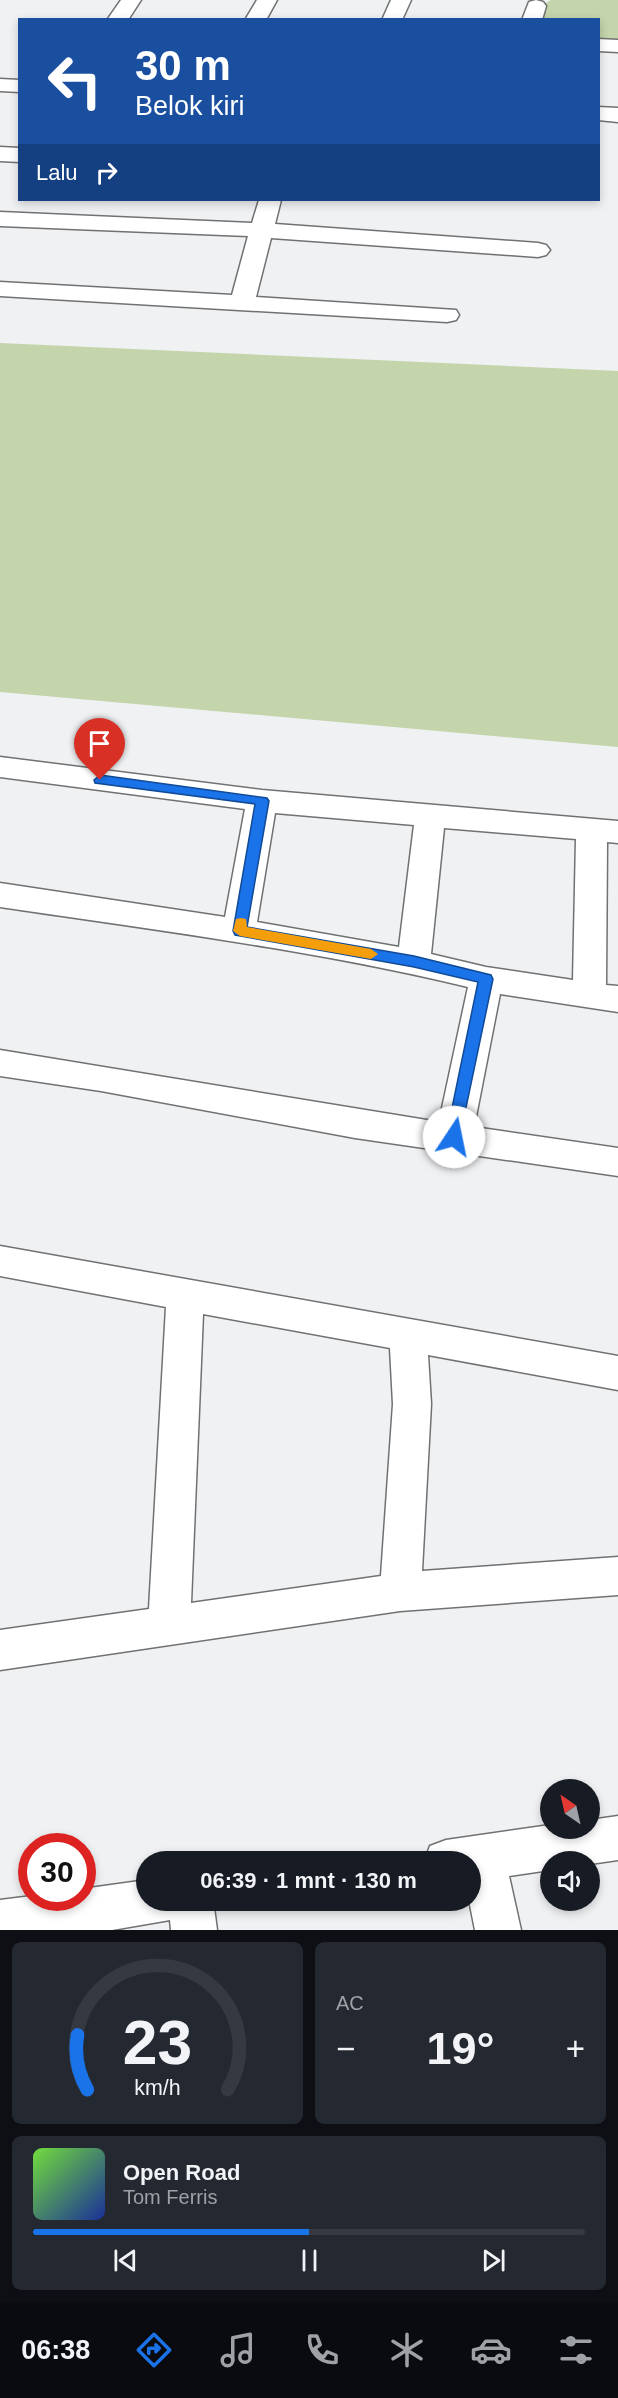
<!DOCTYPE html>
<html lang="id">
<head>
<meta charset="utf-8">
<style>
	:root { --surface:#171b24; --page:#242831; --text:#f1f3f6; --muted:#9ea1a6; --line:#363941; --accent:#1a73e8 }
	body { margin:0; font-family:Helvetica,sans-serif; background:var(--page); color:var(--text); height:100vh; display:flex; flex-direction:column; font-size:22px; white-space:nowrap }
	* { box-sizing:border-box; margin:0 }
	p { font-size:20px; color:var(--muted) }
	.icon { flex:none; width:33px; height:33px; fill:none; stroke:currentColor; stroke-width:2; stroke-linecap:round; stroke-linejoin:round }
	.map { position:relative; height:1930px; overflow:hidden }
	.drawer { display:flex; flex-direction:column; gap:12px; padding:12px; background:#0d0f14; flex:1 }
	.drawer>* { flex:none }
	.guide { position:absolute; left:18px; top:18px; width:582px; height:183px; border-radius:0px; box-shadow:0 3px 9px #0003; background:#1a4fa0; color:#fff; overflow:hidden }
	.needle { width:39px; rotate:326deg }
	.tools { position:absolute; left:540px; top:1779px; display:grid; gap:12px }
	.tools a { display:grid; place-items:center; width:60px; height:60px; border-radius:50%; background:var(--surface); box-shadow:0 3px 9px #0003; font-size:30px }
	.speed { position:absolute; left:18px; top:1833px; display:flex; gap:12px; font-size:30px; font-weight:700; text-align:center }
	.speed>* { display:grid; place-content:center; width:78px; height:78px; border-radius:50%; background:var(--surface); box-shadow:0 3px 9px #0003; line-height:1 }
	.speed .limit { border:9px solid #d22; background:#fff; color:#111 }
	.pin { position:absolute; display:grid; place-items:center; width:51px; height:51px; color:#fff; margin:-62px -26px; border-radius:50% 50% 50% 0; rotate:-45deg; box-shadow:0 0 6px #0007 }
	.pin .icon { rotate:45deg }
	.me { position:absolute; width:66px; margin:-33px; rotate:11deg; stroke-linejoin:round; filter:drop-shadow(0 0 4px #0008) }
	.turn { display:flex; align-items:center; gap:21px; height:126px; padding:0 18px; font-size:27px }
	.turn .icon { width:78px; height:78px; stroke-width:2.5 }
	.turn b { display:block; font-size:42px; line-height:51px }
	.then { display:flex; align-items:center; height:57px; padding:0 18px; background:#0003; gap:12px; font-size:22px }
	.big { font-size:45px; font-weight:800; line-height:1.1 }
	.drawer .widget { flex:1; display:flex; flex-direction:column; justify-content:center; gap:9px; min-width:0; padding:0 21px; border-radius:9px; background:var(--page) }
	.drawer .dial { align-items:center; gap:0 }
	.dial svg { height:156px; overflow:visible; fill:none; stroke:var(--line); stroke-width:7; stroke-linecap:round; text-anchor:middle }
	.dial text { fill:var(--text); stroke:none }
	.song { display:flex; align-items:center; gap:18px }
	.cover { width:72px; height:72px; border-radius:9px; background:linear-gradient(135deg,hsl(100 70% 55%),hsl(230 70% 35%)) }
	.played { height:6px; border-radius:3px; background:linear-gradient(90deg,var(--accent) 50%,var(--line) 50%) }
	.keys { display:flex; justify-content:space-around; direction:ltr }
	.heat { display:flex; justify-content:space-between; align-items:center; font-size:33px; direction:ltr }
	.drawer .tiles { flex:1; display:grid; gap:12px; grid-template-columns:1fr 1fr }
	.widget:last-child { grid-column:span 2 }
	.trip { position:absolute; left:136px; top:1851px; width:345px; height:60px; border-radius:30px; background:var(--surface); box-shadow:0 3px 9px #0003; font-weight:800; line-height:60px; text-align:center }
	.tab-bar { display:flex; height:96px; justify-content:space-around; align-items:center; background:#090b0e; color:var(--muted) }
	.tab-bar .icon { width:42px; height:42px }
	.tab-bar .active { color:var(--accent) }
	.tab-bar b { font-size:27px; color:var(--text) }
	.map>svg:first-child { display:block }
	.green { fill:#c4d5ab }
	.lines { fill:none; stroke-linecap:round; stroke-linejoin:round }
	.street-casing { stroke:#707172; stroke-width:3 }
	.street { fill:#fff; fill-rule:evenodd }
	.route { fill:#1a73e8; stroke:#114b97; stroke-width:1.5 }
	.slow { fill:#f59e0b }
</style>
</head>
<body>
<div class="map">
<svg width="618" height="1930" viewBox="0 0 618 1930">
	<rect width="100%" height="100%" fill="#f0f1f3"/>
	<!-- green -->
	<g class="green">
		<polygon points="551,0 618,0 618,42 599,40 598,20 537,20 539,7"/>
		<polygon points="0,343 618,371 618,747 0,692"/>
	</g>
	<g class="lines">
		<defs>
			<g id="street">
				<polygon points="121,0 141,0 128,20 107,20"/>
				<polygon points="257,0 277,0 266,20 245,20"/>
				<polygon points="391,0 411,0 402,20 382,20"/>
				<polygon points="536,0 543,2 546,6 542,20 522,20 529,2"/>
				<polygon points="598,39 618,40 618,52 598,51"/>
				<polygon points="0,79 20,80 20,92 0,91"/>
				<polygon points="598,107 618,108 618,122 598,120"/>
				<polygon points="0,147 20,148 20,162 0,161"/>
				<polygon points="259,200 281,200 275,224 538,243 546,245 550,250 546,255 538,257 271,238 256,297 456,310 459,315 456,320 447,322 0,296 0,282 232,295 248,236 0,226 0,212 252,223"/>
				<path d="M0 757 262 790 618 821V843L607 842 606 985 618 986V1012L500 994 474 1127 618 1148V1176L355 1138 101 1091 0 1076V1050L439 1122 468 987C314 950 156 930 0 907V883L225 917 245 809 0 777ZM275 813 414 825 399 947 257 922ZM444 828 576 839 573 980 486 967 431 954Z"/>
				<path d="M0 1246 618 1356V1390L428 1355 431 1404 422 1571 618 1557V1595L400 1611 0 1670V1630L149 1609 166 1307 0 1276ZM203 1314 390 1348 393 1404 381 1576 191 1603Z"/>
				<polygon points="618,1816 618,1860 590,1864 590,1862 550,1862 550,1870 509,1876 521,1930 475,1930 469,1900 471,1900 471,1862 424,1862 430,1846 446,1840 550,1825 550,1828 590,1828 590,1820"/>
				<polygon points="147,1880 147,1900 213,1900 217,1930 171,1930 170,1920 112,1930 0,1930 0,1900 32,1896 82,1898 82,1889"/>
			</g>
		</defs>
		<!-- street casing -->
		<use href="#street" class="street-casing"/>
		<!-- street -->
		<use href="#street" class="street"/>
	</g>
	<!-- route -->
	<polygon class="route" points="100,775 267,798 269,801 247,927 414,956 491,975 493,979 459,1141 454,1143 446,1137 478,982 414,967 235,935 233,931 255,804 95,783 94,780"/>
	<!-- slow -->
	<polygon class="slow" points="241,918 246,919 247,927 371,949 378,954 371,959 240,936 233,931 236,919"/>
</svg>
<div class="tools">
<a><svg class="needle" viewBox="-14 -14 28 28"><path d="M0-13l5 13h-10z" fill="#e53935"/><path d="M0 13l5-13h-10z" fill="#9ea1a6"/></svg></a>
<a><svg class="icon" aria-label="sound" viewBox="0 0 24 24"><path d="M4 9h4l5-4v14l-5-4H4zM17 9q2 3 0 6"/></svg></a>
</div>
<div class="speed"><div class="limit">30</div></div>
<div class="pin" style="left:100px;top:780px;background:#d93025"><svg class="icon" aria-label="arrive" viewBox="0 0 24 24"><path d="M6 21V4h12l-3 4 3 4H6"/></svg></div>
<svg class="me" style="left:454px;top:1137px" viewBox="-20 -20 40 40"><circle r="19" fill="#fff"/><path d="M0-13L10 11 0 6-10 11z" fill="#1a73e8"/></svg>
<div class="trip">06:39 · 1 mnt · 130 m</div>
<div class="guide">
<div class="turn"><svg class="icon" aria-label="left" viewBox="0 0 24 24"><path d="M17 20v-9H6M10 6l-5 5 5 5"/></svg><div><b>30 m</b>Belok kiri</div></div>
<div class="then">Lalu<svg class="icon" aria-label="right" viewBox="0 0 24 24"><path d="M7 20v-9h11M14 6l5 5-5 5"/></svg></div>
</div>
</div>
<section class="drawer">
<div class="tiles">
<div class="widget dial"><svg viewBox="0 0 100 80">
<path d="M14 69A42 42 0 1 1 86 69"/>
<path d="M14 69A42 42 0 0 1 9 41" stroke="#1a73e8"/>
<text x="50" y="56" font-size="32" font-weight="700">23</text>
<text x="50" y="72" font-size="11">km/h</text>
</svg></div>
<div class="widget"><p>AC</p>
<div class="heat"><a>−</a><b class="big">19°</b><a>+</a></div>
</div>
<div class="widget">
<div class="song"><i class="cover"></i><div><b>Open Road</b><p>Tom Ferris</p></div></div>
<div class="played"></div>
<div class="keys"><svg class="icon" aria-label="previous" viewBox="0 0 24 24"><path d="M18 5L8 12l10 7zM5 5v14"/></svg><svg class="icon" aria-label="pause" viewBox="0 0 24 24"><path d="M8 5v14M16 5v14"/></svg><svg class="icon" aria-label="next" viewBox="0 0 24 24"><path d="M6 5l10 7-10 7zM19 5v14"/></svg></div>
</div>
</div>
</section>
<nav class="tab-bar">
<b>06:38</b>
<svg class="icon active" aria-label="directions" viewBox="0 0 24 24"><path d="M12 3l9 9-9 9-9-9zM9 14v-3h6M13 9l2 2-2 2"/></svg>
<svg class="icon" aria-label="music" viewBox="0 0 24 24"><path d="M9 18V5l10-2v13"/><circle cx="6" cy="18" r="3"/><circle cx="16" cy="16" r="3"/></svg>
<svg class="icon" aria-label="phone" viewBox="0 0 24 24"><path d="M5 4h4l2 5-3 2q2 4 5 5l2-3 5 2v4C11 20 4 13 5 4z"/></svg>
<svg class="icon" aria-label="climate" viewBox="0 0 24 24"><path d="M12 3v18M4 7l16 10M4 17L20 7"/></svg>
<svg class="icon" aria-label="car" viewBox="0 0 24 24"><path d="M5 17H2v-5l4-1 3-4h7l3 4 3 1v5h-3M9 17h6M6 11h13"/><circle cx="7" cy="17" r="2"/><circle cx="17" cy="17" r="2"/></svg>
<svg class="icon" aria-label="filters" viewBox="0 0 24 24"><path d="M4 7h16M4 17h16"/><circle cx="9" cy="7" r="2"/><circle cx="15" cy="17" r="2"/></svg>
</nav>
</body>
</html>
